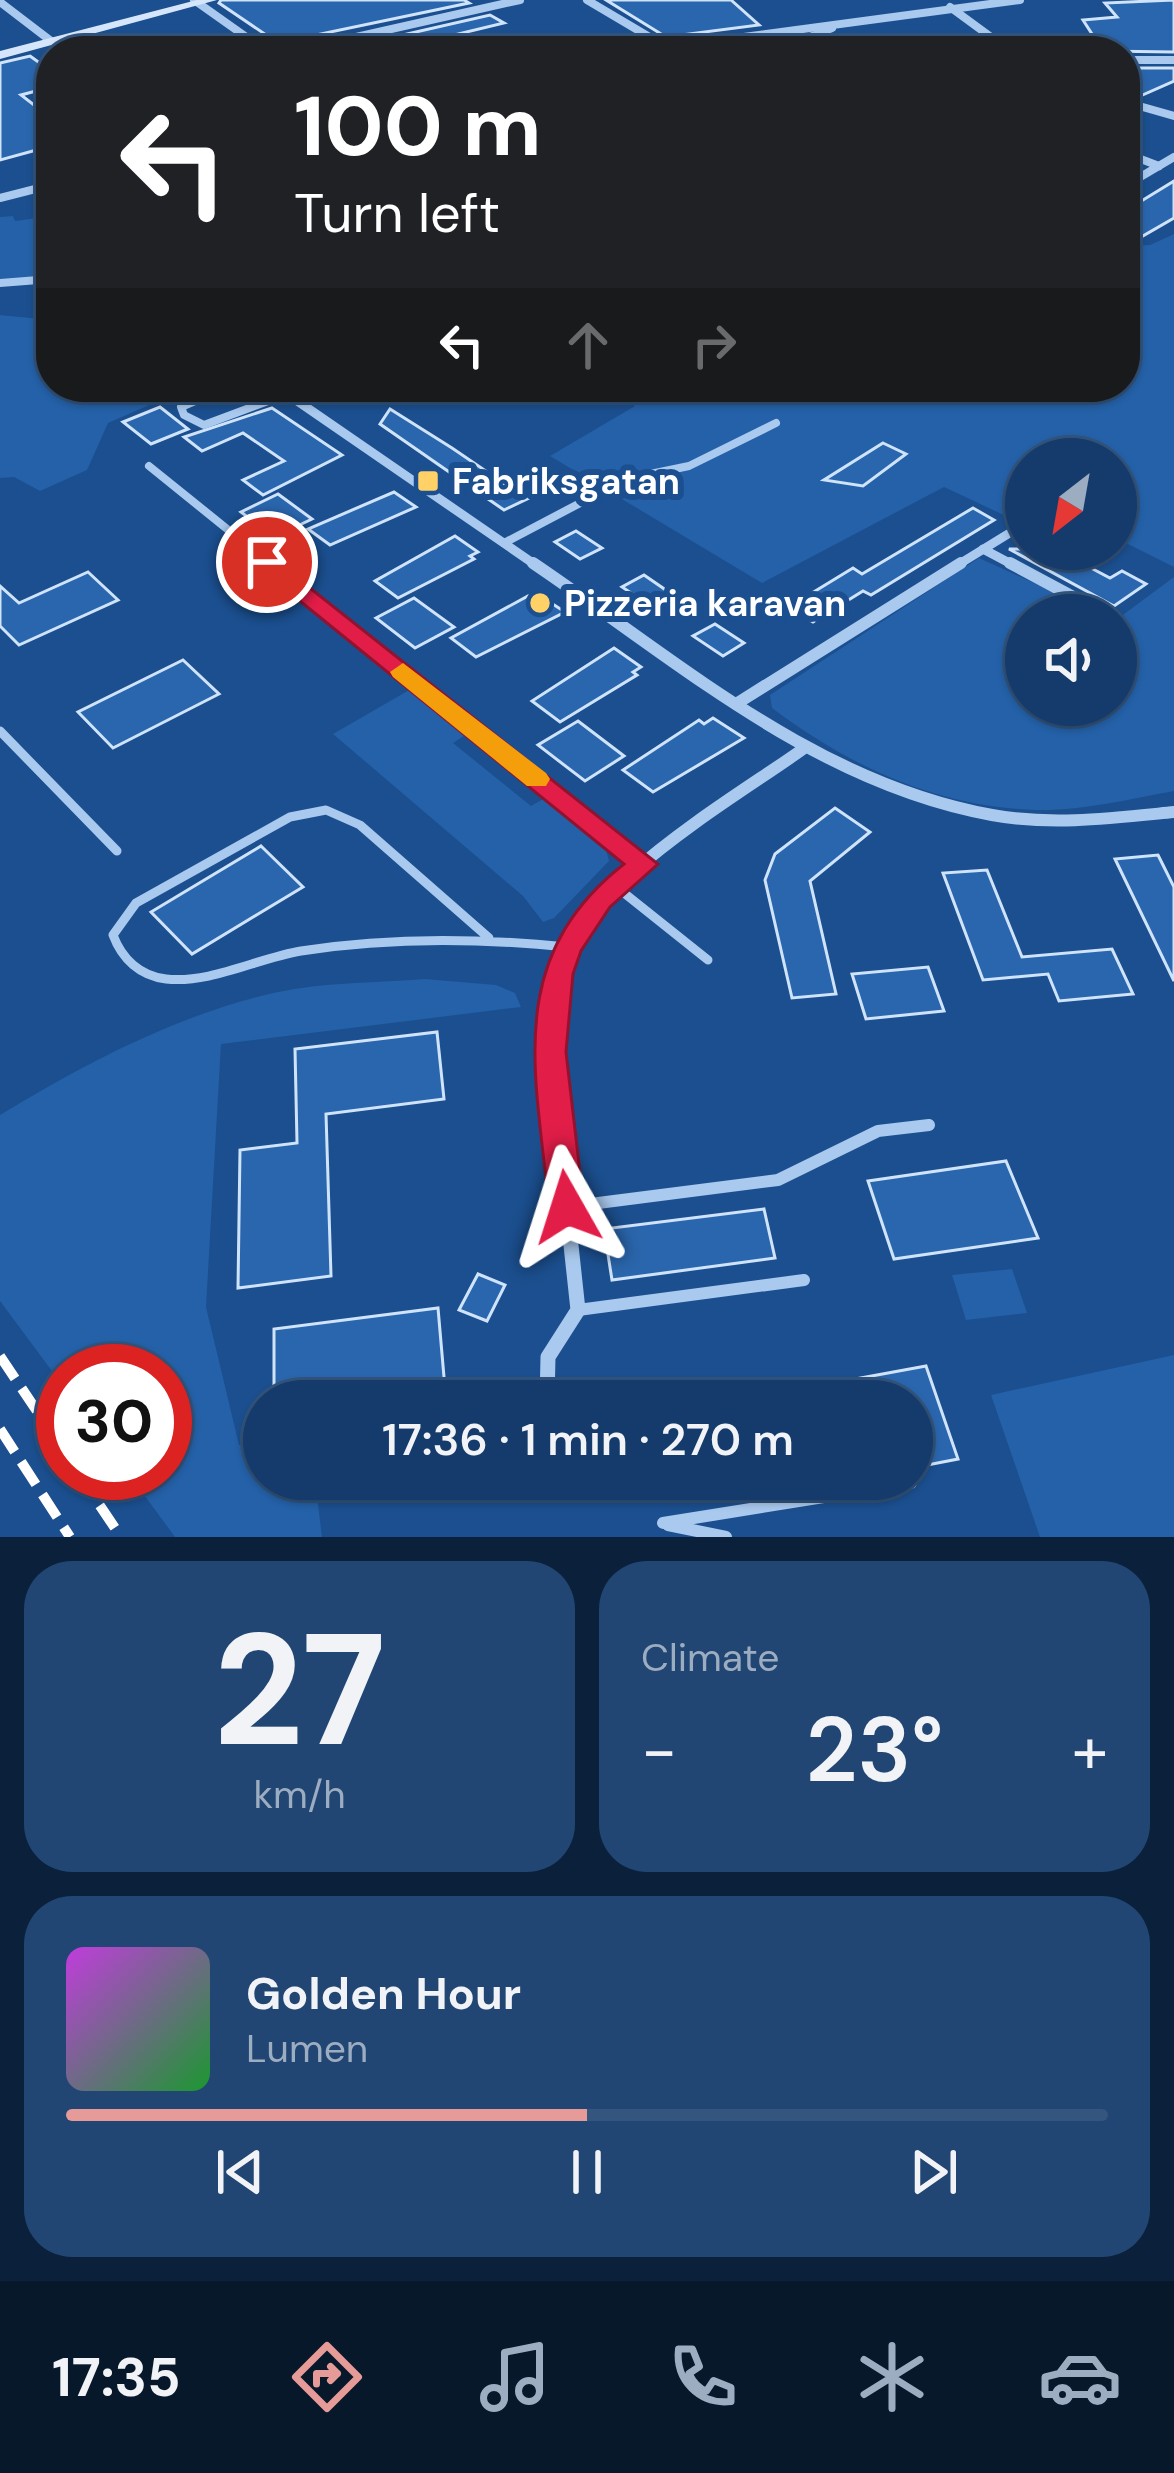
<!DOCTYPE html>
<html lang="en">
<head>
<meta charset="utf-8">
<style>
	:root { --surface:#143b6b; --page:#214673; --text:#f1f3f6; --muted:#9dadc1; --line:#33557e; --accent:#e69b98 }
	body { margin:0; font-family:"DM Sans",sans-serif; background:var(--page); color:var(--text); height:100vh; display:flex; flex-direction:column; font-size:45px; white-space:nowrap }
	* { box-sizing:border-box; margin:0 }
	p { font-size:39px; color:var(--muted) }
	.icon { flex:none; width:66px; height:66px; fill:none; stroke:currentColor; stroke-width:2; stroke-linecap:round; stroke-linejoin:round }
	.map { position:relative; height:1537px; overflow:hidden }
	.side { display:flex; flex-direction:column; gap:24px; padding:24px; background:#0b203b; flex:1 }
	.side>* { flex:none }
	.banner { position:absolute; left:36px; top:36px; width:1104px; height:366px; border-radius:48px; box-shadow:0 3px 9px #0004,0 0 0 3px var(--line); background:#202124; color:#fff; overflow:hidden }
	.needle { width:78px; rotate:211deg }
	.tools { position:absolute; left:1005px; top:438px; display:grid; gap:24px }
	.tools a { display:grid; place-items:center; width:132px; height:132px; border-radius:50%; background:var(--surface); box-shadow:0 3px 9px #0004,0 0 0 3px var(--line); font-size:60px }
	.speed { position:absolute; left:36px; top:1344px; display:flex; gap:24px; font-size:60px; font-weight:700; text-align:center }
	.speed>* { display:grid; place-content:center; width:156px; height:156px; border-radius:50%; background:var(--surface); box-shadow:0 3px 9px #0004,0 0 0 3px var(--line); line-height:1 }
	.speed .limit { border:18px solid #d22; background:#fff; color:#111 }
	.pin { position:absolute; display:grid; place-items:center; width:102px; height:102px; color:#fff; margin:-51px; border:6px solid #fff; border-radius:50%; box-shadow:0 3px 12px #0007 }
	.me { position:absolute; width:132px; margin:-66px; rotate:354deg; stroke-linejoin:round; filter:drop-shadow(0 0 9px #0008) }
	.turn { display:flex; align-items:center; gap:42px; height:252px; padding:0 60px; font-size:54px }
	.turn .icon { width:156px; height:156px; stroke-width:2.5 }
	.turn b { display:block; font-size:84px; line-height:102px }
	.lanes { display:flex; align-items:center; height:114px; padding:0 60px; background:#0003; justify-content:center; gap:60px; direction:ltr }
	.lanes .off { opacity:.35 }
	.big { font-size:90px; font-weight:600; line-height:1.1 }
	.side .card { flex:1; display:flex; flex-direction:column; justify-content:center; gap:18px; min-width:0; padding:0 42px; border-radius:48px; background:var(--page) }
	.side .dial { align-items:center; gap:0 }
	.dial b { font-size:156px; line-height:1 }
	.song { display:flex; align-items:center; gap:36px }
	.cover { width:144px; height:144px; border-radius:18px; background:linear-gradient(135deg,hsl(290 70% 55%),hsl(130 70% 35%)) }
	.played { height:12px; border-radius:6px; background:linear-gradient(90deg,var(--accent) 50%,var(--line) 50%) }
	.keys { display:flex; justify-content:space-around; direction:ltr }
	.heat { display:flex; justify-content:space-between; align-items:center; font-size:66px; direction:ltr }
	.side .tiles { flex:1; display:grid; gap:24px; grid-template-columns:1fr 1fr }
	.card:last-child { grid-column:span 2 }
	.trip { position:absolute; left:243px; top:1380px; width:690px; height:120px; border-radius:60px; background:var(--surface); box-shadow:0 3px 9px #0004,0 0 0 3px var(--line); font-weight:600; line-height:120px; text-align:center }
	.dock { display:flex; height:192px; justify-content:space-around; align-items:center; background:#08182b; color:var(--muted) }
	.dock .icon { width:84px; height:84px }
	.dock .active { color:var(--accent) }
	.dock b { font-size:54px; color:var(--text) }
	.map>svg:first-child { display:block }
	.green { fill:#2461a8 }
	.building { fill:#2a66ad; stroke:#cfe3fa; stroke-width:3 }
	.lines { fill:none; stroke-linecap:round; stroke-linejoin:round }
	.service-far2 { stroke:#a9c9ee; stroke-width:8 }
	.service-far1 { stroke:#a9c9ee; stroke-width:9 }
	.service { stroke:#a9c9ee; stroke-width:12 }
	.minor-far3 { stroke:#a9c9ee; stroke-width:8 }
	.minor-far2 { stroke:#a9c9ee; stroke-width:9 }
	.minor-far1 { stroke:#a9c9ee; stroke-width:12 }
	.minor { stroke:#a9c9ee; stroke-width:15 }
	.secondary { fill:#d6e6fa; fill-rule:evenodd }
	.rail { stroke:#fff; stroke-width:10; stroke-dasharray:27 12; stroke-linecap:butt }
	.route { fill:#e11d48; stroke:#92132f; stroke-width:3 }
	.slow { fill:#f59e0b }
	.poi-dot { fill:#ffd166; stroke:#1b4f8f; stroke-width:4.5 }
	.labels { text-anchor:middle; stroke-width:12; stroke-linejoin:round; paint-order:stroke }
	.poi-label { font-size:36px; font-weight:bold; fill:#fff; stroke:#1b4f8f; text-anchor:start }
</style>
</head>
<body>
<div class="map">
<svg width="1174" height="1537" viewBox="0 0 1174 1537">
	<rect width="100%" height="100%" fill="#1b4f8f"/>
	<!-- green -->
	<g class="green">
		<polygon points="13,216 15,221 51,216 51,279 0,283 0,217"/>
		<polygon points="1174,234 1174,567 1116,538 1116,459 1026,459 1023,524 944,487 762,583 550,456 635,406 603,387 1125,387 1125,246 1150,245"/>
		<polygon points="0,315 51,320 51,387 224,387 192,398 156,402 108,423 87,470 40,491 14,477 0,478"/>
		<path d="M979 558 1104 615H1026V705H1116V620L1174 577V791C1131 799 1080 811 1036 810 937 807 849 766 772 708L770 695Z"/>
		<polygon points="411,689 467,734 453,743 531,806 543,799 605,846 609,861 554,918 543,922 523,896 333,734"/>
		<path d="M425 979 496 985 515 993 521 1007 221 1044 206 1307 239 1445 264 1447V1479H315L322 1537H175L128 1473H165V1371H63V1386L0 1301V1115C86 1063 178 1014 278 992 325 982 377 983 425 979Z"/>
		<polygon points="1012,1269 1027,1313 966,1320 952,1275"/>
		<polygon points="1174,1355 1174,1537 1040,1537 991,1395"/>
	</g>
	<!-- building -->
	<g class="building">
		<polygon points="221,0 464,0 469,3 278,43 219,3"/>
		<polygon points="606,0 731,0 759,25 666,37"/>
		<polygon points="1174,0 1174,52 1103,51 1083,20 1117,17 1105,3"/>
		<polygon points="490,15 504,23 388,51 350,47"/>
		<polygon points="30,56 51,71 51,87 21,95 51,118 51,146 0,160 0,63"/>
		<polygon points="1125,68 1174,68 1174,81 1138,97 1125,94"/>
		<polygon points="1174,181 1174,218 1141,237 1125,231 1125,211"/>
		<polygon points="160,407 188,429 151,444 123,422"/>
		<polygon points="272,408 342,455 263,495 243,480 284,461 243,433 202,451 184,437"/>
		<polygon points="390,409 452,448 527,499 504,510 380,424"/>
		<polygon points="883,443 906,454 863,486 824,480"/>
		<polygon points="394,492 416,507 330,545 308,529"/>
		<polygon points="278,494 312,519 274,537 241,512"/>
		<polygon points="973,508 994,520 871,595 863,591 813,622 789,607 853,568 862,574"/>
		<polygon points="576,531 602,548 580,559 555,542"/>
		<polygon points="455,536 478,552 470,556 474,559 398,598 375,581"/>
		<polygon points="1009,549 1055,549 1110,578 1122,571 1146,584 1114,606"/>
		<polygon points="88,572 118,600 19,645 0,626 0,586 19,603"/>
		<polygon points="644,575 673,595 652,607 622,587"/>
		<polygon points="539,595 565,612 476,657 451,638 528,596"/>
		<polygon points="414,598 454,627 415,648 376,618"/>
		<polygon points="715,624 744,643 723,656 693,636"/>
		<polygon points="614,648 641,667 633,672 637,675 560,722 532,701"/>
		<polygon points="183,660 219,694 113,748 78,712"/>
		<polygon points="713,718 744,738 653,792 623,770 699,720 704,724"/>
		<polygon points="578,721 624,756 585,781 538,745"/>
		<polygon points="835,808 870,832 810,881 836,994 792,998 765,880 775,854"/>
		<polygon points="261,846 303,887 192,954 151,912"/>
		<polygon points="1158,855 1174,887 1174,981 1115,859"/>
		<polygon points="987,870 1022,957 1112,949 1133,994 1059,1001 1048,974 983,980 943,873"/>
		<polygon points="928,967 944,1011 866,1019 852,974"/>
		<polygon points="437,1032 444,1099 326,1114 331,1276 238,1288 240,1150 297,1143 295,1049"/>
		<polygon points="1006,1161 1038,1238 894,1259 868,1181"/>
		<polygon points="764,1209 775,1258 612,1280 604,1229"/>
		<polygon points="478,1274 505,1285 487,1321 459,1310"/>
		<polygon points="438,1308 446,1400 274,1401 274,1329"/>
		<polygon points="926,1366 958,1459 912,1468 912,1401 791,1401 790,1391"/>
	</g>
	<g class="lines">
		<!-- service-far2 -->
		<g class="service-far2">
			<polyline points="0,283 51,279"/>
			<polyline points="228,387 181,407 184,415 204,425 287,394"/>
			<polyline points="149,466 273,566"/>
			<polyline points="504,543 626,479 689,466 776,423"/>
		</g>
		<!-- service-far1 -->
		<g class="service-far1">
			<polyline points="270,563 643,864"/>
			<polyline points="0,731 117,851"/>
			<polyline points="614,885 708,960"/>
			<path d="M489 938 360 825 326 810 290 817 136 903 113 935C122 959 140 976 166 979 210 984 258 958 301 951 389 937 478 938 567 947"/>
		</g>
		<!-- service -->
		<g class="service">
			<polyline points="567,1207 778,1180 878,1131 929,1125"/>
			<polyline points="578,1310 804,1280"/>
			<polyline points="663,1523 911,1483"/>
			<polyline points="668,1525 726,1537"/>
		</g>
		<!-- minor-far3 -->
		<g class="minor-far3">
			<polyline points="194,0 266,51"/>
			<polyline points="587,0 663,45"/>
			<polyline points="0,2 51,41"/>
			<polyline points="950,7 1010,51"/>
			<polyline points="294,51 520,0"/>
			<polyline points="638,51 1020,0"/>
			<polyline points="776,51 832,28"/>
			<polyline points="1125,60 1174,60"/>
			<polyline points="1125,102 1174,116"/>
			<polyline points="1125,153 1159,166"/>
			<polyline points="1125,186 1174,157"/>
			<polyline points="0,198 51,185"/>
		</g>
		<!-- minor-far2 -->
		<g class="minor-far2">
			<polyline points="277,387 537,566"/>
			<polyline points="983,549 1015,566"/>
			<polyline points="956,566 1008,534"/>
		</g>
		<!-- minor-far1 -->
		<g class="minor-far1">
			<path d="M533 563C678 661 815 783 992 815 1052 826 1114 818 1174 812"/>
			<polyline points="1010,563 1092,607"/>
			<polyline points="736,704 961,563"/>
			<path d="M556 987C564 895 732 800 803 749"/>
		</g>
		<!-- minor -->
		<polyline class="minor" points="547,1401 548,1357 578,1310 550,1051 556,984"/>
		<!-- secondary -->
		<polygon class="secondary" points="197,0 217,0 0,59 0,51"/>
		<!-- rail -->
		<g class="rail">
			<polyline points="0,1356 63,1450"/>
			<polyline points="0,1429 70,1537"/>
			<polyline points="78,1473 121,1537"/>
		</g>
	</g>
	<!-- route -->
	<path class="route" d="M267 554 658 864 610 907 581 951 573 974 566 1052 584 1207 579 1218 567 1223 554 1218 549 1207C536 1073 503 959 624 864L258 567V557Z"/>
	<!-- slow -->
	<polygon class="slow" points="403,663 546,773 550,779 546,786 527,786 393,677 390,672"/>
	<!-- markers -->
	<g class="poi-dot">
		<rect x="416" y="469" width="24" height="24" rx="6"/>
		<circle cx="540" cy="603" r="12"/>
	</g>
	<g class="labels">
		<!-- poi labels -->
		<g class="poi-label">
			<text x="452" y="494">Fabriksgatan</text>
			<text x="564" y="616">Pizzeria karavan</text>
		</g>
	</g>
</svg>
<div class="tools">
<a><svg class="needle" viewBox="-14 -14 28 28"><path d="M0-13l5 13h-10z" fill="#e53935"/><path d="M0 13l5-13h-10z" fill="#9dadc1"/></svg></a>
<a><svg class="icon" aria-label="sound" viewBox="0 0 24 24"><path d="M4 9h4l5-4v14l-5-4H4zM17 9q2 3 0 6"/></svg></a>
</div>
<div class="speed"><div class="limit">30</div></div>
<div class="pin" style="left:267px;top:562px;background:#d93025"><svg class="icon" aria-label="arrive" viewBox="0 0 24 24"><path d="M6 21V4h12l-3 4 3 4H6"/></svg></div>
<svg class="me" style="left:567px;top:1207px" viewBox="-20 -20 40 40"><path d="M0-17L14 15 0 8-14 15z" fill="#e11d48" stroke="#fff" stroke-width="4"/></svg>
<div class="trip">17:36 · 1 min · 270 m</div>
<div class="banner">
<div class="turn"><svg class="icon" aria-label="left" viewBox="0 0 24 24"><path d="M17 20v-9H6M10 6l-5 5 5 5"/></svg><div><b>100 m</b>Turn left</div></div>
<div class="lanes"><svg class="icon" aria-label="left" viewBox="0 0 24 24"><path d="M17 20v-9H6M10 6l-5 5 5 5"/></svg><svg class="icon off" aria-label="ahead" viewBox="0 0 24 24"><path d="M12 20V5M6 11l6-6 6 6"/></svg><svg class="icon off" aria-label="right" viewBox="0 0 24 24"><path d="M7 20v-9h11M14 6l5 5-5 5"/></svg></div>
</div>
</div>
<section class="side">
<div class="tiles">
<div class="card dial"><b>27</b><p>km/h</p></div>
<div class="card"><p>Climate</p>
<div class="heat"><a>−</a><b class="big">23°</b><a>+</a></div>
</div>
<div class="card">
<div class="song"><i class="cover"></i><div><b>Golden Hour</b><p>Lumen</p></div></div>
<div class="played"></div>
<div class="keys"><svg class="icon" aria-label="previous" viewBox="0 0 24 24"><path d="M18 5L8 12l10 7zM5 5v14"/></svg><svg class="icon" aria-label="pause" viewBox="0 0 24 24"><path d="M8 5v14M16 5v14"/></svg><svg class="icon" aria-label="next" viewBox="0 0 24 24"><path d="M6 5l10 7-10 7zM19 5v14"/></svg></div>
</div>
</div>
</section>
<nav class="dock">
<b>17:35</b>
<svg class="icon active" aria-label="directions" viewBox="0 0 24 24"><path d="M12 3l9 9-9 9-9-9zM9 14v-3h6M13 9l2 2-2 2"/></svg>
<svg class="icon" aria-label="music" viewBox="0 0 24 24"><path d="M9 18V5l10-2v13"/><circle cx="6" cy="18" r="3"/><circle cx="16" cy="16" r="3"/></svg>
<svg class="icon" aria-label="phone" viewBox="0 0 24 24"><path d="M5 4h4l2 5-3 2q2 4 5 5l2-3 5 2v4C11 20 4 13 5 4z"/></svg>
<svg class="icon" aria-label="climate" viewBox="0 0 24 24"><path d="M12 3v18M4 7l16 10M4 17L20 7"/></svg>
<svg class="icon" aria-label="car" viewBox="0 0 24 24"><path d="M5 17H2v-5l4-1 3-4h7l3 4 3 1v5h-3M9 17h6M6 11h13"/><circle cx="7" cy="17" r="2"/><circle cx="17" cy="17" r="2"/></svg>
</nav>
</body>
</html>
